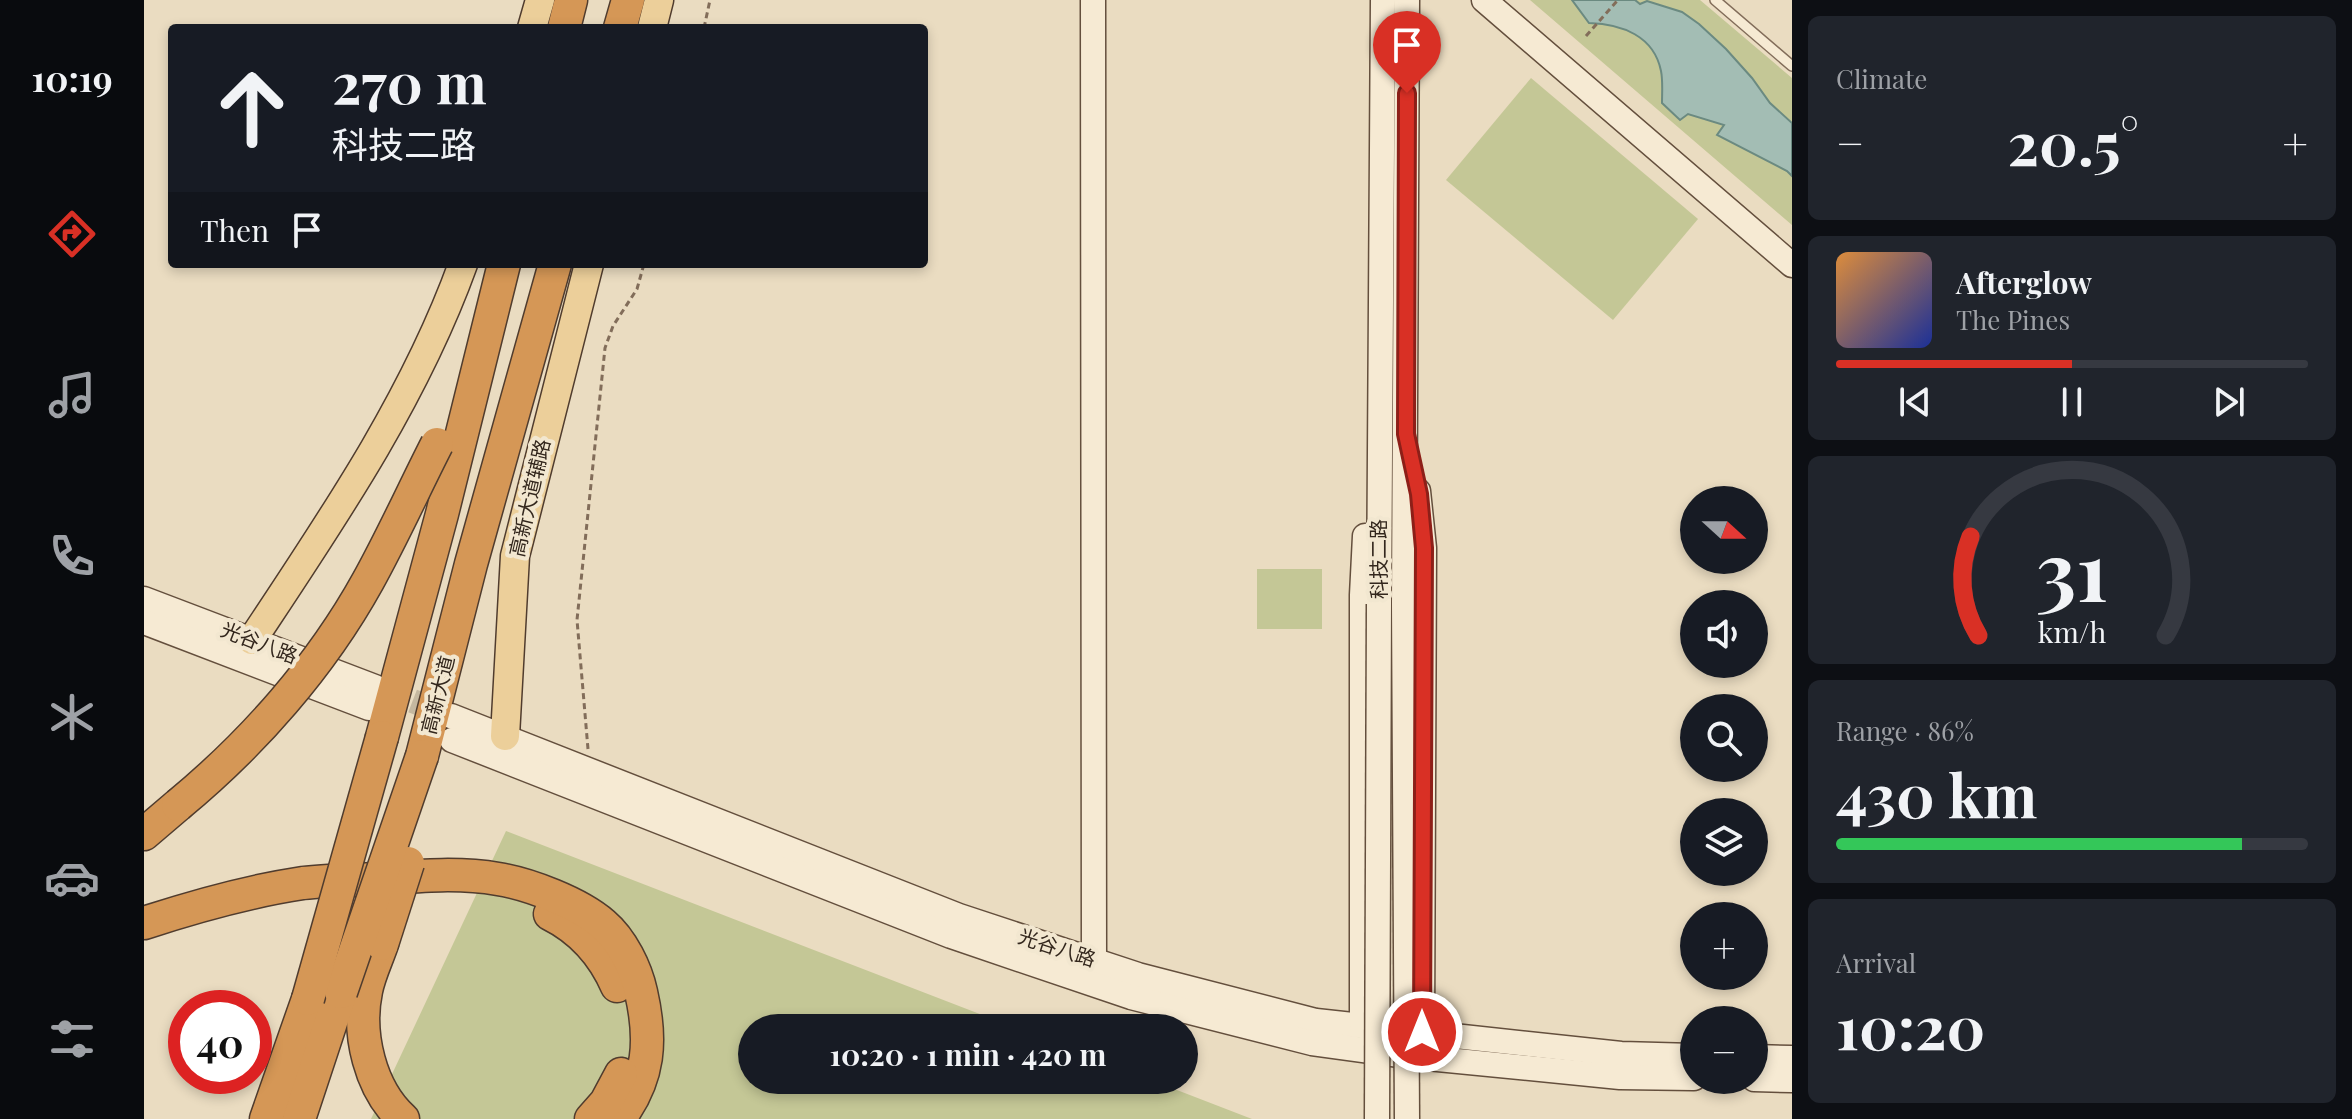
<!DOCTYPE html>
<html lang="en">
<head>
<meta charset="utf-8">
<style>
	:root { --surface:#171b24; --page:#20242c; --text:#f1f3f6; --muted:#9ea1a6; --line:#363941; --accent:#d93025 }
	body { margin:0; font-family:"Playfair Display","Noto Sans SC",serif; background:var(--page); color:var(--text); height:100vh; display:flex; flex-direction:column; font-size:30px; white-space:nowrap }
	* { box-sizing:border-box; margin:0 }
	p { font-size:26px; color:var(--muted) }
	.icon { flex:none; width:44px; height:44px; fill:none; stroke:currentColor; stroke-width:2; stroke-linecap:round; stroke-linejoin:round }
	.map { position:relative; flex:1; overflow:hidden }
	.panel { display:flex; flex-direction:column; gap:16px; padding:16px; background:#0d0f14; width:560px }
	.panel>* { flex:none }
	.top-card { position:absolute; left:24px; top:24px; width:760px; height:244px; border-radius:8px; box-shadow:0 4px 12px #0003; background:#171b24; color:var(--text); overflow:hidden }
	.needle { width:52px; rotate:111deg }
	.fabs { position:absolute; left:1536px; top:486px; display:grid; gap:16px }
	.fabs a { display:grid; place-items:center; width:88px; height:88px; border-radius:50%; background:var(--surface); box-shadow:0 4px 12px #0003; font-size:40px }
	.speed { position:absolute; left:24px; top:990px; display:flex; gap:16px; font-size:40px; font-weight:700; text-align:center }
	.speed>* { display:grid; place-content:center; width:104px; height:104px; border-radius:50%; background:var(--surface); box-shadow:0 4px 12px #0003; line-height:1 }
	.speed .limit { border:12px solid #d22; background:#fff; color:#111 }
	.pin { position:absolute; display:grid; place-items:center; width:68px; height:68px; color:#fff; margin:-82px -34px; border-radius:50% 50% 50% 0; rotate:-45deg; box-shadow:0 0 8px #0007 }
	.pin .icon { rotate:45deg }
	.me { position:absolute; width:88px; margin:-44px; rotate:0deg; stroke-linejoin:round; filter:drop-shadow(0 0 6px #0008) }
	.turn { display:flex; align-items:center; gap:28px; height:168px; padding:0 32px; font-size:36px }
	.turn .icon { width:104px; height:104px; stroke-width:2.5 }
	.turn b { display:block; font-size:56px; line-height:68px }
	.then { display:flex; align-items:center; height:76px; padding:0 32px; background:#0003; gap:16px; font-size:30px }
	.big { font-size:60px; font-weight:700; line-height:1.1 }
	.panel .widget { flex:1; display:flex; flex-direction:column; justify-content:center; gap:12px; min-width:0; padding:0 28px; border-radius:12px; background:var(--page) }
	.panel .dial { align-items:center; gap:0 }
	.dial svg { height:208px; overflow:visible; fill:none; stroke:var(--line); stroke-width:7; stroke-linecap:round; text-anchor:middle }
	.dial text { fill:var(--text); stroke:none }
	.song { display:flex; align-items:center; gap:24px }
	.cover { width:96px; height:96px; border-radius:12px; background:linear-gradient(135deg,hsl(30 70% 55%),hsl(230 70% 35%)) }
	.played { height:8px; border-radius:4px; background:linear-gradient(90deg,var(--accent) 50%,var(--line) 50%) }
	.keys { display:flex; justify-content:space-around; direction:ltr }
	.heat { display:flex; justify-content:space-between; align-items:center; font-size:44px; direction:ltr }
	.charge { height:12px; border-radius:6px; background:linear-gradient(90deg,#34c759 86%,var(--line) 0) }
	.trip { position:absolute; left:594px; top:1014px; width:460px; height:80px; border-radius:40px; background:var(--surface); box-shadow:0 4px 12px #0003; font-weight:700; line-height:80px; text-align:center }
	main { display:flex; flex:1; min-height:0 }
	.tab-bar { display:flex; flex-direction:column; width:144px; justify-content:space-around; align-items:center; background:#090b0e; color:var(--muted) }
	.tab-bar .icon { width:56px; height:56px }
	.tab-bar .selected { color:var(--accent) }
	.tab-bar b { font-size:36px; color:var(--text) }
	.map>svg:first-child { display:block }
	.green { fill:#c4c796 }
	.water { fill:#a3bdb4; stroke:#6b8a81; stroke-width:2 }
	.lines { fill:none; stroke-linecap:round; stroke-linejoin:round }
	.secondary-tunnel { stroke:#c5b8a0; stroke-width:24; stroke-dasharray:24 12; stroke-linecap:butt }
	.lane-casing { stroke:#826d5a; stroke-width:12 }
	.secondary-casing { stroke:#644f3d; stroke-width:27 }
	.primary-casing { stroke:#503c2e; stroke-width:31 }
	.highway-casing { stroke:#503c2e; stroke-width:35 }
	.path { stroke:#826d5a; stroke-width:3; stroke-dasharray:6 4; stroke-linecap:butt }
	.lane { stroke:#f6ead3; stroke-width:9 }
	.secondary { stroke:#f6ead3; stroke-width:24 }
	.primary { stroke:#eccf9a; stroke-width:28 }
	.highway { stroke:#d59756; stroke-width:32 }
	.secondary-bridge-casing { stroke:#644f3d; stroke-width:27; stroke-linecap:butt }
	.highway-bridge-casing { stroke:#503c2e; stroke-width:35; stroke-linecap:butt }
	.secondary-bridge { stroke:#f6ead3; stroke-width:24 }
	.highway-bridge { stroke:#d59756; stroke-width:32 }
	.route-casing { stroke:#8d1f18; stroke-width:20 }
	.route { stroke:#d93025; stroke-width:14 }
	.labels { text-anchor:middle; stroke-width:8; stroke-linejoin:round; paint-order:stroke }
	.street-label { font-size:20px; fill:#33271d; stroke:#f2e7d0 }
</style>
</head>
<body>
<main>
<nav class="tab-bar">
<b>10:19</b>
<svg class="icon selected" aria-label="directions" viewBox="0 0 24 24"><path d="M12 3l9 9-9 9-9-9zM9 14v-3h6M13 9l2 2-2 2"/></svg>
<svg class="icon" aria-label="music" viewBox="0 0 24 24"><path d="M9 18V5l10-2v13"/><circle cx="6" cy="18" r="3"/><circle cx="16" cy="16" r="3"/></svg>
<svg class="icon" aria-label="phone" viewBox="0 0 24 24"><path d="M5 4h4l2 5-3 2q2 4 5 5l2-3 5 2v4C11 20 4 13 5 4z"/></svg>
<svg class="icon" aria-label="climate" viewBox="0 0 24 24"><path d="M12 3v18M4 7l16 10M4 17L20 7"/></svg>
<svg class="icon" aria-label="car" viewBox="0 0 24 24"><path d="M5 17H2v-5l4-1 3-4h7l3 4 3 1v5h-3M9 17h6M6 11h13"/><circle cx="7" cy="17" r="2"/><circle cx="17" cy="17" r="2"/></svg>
<svg class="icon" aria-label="filters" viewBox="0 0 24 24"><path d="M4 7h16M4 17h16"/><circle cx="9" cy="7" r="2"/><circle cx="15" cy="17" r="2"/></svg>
</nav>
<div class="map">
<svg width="1648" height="1119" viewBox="0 0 1648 1119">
	<rect width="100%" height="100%" fill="#eadcc1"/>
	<!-- green -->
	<g class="green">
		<path d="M1386 0H1428L1445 23C1478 24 1510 36 1517 71 1519 81 1518 92 1518 103L1536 120 1543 113 1580 125 1574 135 1643 171 1648 176V225Z"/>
		<polygon points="1491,0 1556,0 1648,78 1648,123 1626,103 1608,78 1582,49 1555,24 1538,12 1503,1 1496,4"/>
		<polygon points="1387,78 1554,219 1469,320 1302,180"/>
		<rect x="1113" y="569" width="65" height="60"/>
		<polygon points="362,831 872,1028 608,1028 608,1080 1007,1080 1108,1119 227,1119"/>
	</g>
	<!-- water -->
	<path class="water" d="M1428 0H1491L1496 4 1503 1 1538 12 1555 24 1582 49 1608 78 1626 103 1648 123V176L1643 171 1573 135 1580 125 1544 114 1536 120 1518 103C1518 92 1519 81 1517 71 1510 36 1478 24 1445 23Z"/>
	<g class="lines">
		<!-- secondary-tunnel -->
		<polyline class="secondary-tunnel" points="235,688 305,715"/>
		<defs>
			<polyline id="lane" points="1571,0 1648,66"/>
			<g id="secondary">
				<polyline points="949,0 950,974"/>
				<polyline points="1340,0 1648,265"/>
				<polyline points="1274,491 1280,548 1278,1032"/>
				<polyline points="0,599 231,687"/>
				<polyline points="1235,604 1239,0"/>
				<polyline points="1260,604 1263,0"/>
				<polyline points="0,622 225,708"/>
				<polyline points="307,716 815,916 994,975 1172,1021 1477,1054 1550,1056"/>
				<polyline points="308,740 807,936 987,997 1168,1043 1263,1056 1476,1077 1550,1078"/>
				<polyline points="1218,1026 1218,595 1221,536"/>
				<polyline points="1610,1057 1648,1058"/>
				<polyline points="1610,1079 1648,1080"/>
			</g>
			<g id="primary">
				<polyline points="388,28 396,0"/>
				<polyline points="508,28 515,0"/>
				<path d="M108 640C187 521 270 400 319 264"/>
				<polyline points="361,736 371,556 445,264"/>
			</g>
			<g id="highway">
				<polyline points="420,28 427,0"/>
				<polyline points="476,28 484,0"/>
				<polyline points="238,737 298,514 360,264"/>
				<polyline points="278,756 327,564 411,264"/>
				<polyline points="0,834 34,805"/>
				<path d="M406 914C438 930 459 954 473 986"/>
				<path d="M0 923C52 906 106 891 159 883 183 880 208 880 232 879 272 876 314 872 354 879 385 884 435 903 459 924 478 940 492 969 497 992 508 1040 506 1078 475 1119"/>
				<path d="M238 944C233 959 225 975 222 991 213 1034 226 1089 259 1119"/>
				<polyline points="122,1119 164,999"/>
				<polyline points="155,1119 197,992"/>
				<polyline points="447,1119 462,1102 477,1074"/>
			</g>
		</defs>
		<!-- lane casing -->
		<use href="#lane" class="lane-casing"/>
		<!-- secondary casing -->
		<use href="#secondary" class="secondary-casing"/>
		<!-- primary casing -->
		<use href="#primary" class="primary-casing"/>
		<!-- highway casing -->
		<use href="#highway" class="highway-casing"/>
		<!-- path -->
		<g class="path">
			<polyline points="560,28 566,0"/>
			<polyline points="1442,36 1474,0"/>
			<polyline points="444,749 433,620 461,348 469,326 493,289 500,264"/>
		</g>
		<!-- lane -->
		<use href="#lane" class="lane"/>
		<!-- secondary -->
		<use href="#secondary" class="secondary"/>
		<!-- primary -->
		<use href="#primary" class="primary"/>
		<!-- highway -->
		<use href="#highway" class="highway"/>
		<defs>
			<g id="secondary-bridge">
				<polyline points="1260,604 1263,1119"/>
				<polyline points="1233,1119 1235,604"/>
			</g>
			<g id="highway-bridge">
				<path d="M34 805C109 743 177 666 224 581 249 536 270 489 293 444"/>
				<polyline points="238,944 264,863"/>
				<polyline points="197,992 278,756"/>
				<polyline points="164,999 238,737"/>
			</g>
		</defs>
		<!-- secondary-bridge casing -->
		<use href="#secondary-bridge" class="secondary-bridge-casing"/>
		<!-- highway-bridge casing -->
		<use href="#highway-bridge" class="highway-bridge-casing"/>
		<!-- secondary-bridge -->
		<use href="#secondary-bridge" class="secondary-bridge"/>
		<!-- highway-bridge -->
		<use href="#highway-bridge" class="highway-bridge"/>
	</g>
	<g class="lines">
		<defs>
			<polyline id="route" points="1263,93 1262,434 1275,494 1280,548 1278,1032"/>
		</defs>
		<!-- route casing -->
		<use href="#route" class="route-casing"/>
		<!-- route -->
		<use href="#route" class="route"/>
	</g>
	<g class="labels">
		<!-- street labels -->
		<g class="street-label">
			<text transform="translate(386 498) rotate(-77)" y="7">高新大道辅路</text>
			<text transform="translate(1235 559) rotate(-90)" y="7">科技二路</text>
			<text transform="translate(115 643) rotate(21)" y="7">光谷八路</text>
			<text transform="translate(294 695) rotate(-76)" y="7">高新大道</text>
			<text transform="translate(913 948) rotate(18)" y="7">光谷八路</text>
		</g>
	</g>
</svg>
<div class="fabs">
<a><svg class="needle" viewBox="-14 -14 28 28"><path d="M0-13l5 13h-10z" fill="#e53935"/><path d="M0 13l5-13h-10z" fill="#9ea1a6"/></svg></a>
<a><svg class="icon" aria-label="sound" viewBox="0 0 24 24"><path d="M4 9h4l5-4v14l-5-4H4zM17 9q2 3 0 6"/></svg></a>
<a><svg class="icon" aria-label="search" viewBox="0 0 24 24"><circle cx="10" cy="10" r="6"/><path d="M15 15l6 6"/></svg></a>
<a><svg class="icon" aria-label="layers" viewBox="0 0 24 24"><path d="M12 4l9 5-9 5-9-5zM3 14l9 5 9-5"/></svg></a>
<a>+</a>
<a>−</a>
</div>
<div class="speed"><div class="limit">40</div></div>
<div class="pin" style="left:1263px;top:93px;background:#d93025"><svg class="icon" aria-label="arrive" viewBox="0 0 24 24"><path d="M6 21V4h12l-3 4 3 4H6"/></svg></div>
<svg class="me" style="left:1278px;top:1032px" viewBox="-20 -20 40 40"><circle r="17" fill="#d93025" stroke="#fff" stroke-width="3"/><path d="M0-11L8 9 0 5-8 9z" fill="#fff"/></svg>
<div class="trip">10:20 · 1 min · 420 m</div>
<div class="top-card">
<div class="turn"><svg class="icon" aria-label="ahead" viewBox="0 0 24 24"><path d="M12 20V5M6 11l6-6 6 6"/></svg><div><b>270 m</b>科技二路</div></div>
<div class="then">Then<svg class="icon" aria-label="arrive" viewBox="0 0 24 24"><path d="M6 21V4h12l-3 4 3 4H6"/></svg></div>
</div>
</div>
<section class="panel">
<div class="widget"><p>Climate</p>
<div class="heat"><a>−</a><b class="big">20.5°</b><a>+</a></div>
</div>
<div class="widget">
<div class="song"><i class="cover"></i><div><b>Afterglow</b><p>The Pines</p></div></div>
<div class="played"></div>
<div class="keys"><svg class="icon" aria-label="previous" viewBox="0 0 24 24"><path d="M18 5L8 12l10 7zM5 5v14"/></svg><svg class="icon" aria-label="pause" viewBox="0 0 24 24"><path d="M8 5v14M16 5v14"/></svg><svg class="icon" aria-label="next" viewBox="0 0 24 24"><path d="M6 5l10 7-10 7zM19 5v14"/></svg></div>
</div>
<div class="widget dial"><svg viewBox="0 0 100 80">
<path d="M14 69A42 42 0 1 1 86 69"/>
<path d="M14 69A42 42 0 0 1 11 31" stroke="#d93025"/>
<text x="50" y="56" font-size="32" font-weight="700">31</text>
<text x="50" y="72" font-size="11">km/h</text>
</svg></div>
<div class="widget"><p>Range · 86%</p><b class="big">430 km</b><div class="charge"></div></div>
<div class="widget"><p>Arrival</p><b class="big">10:20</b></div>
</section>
</main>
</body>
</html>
